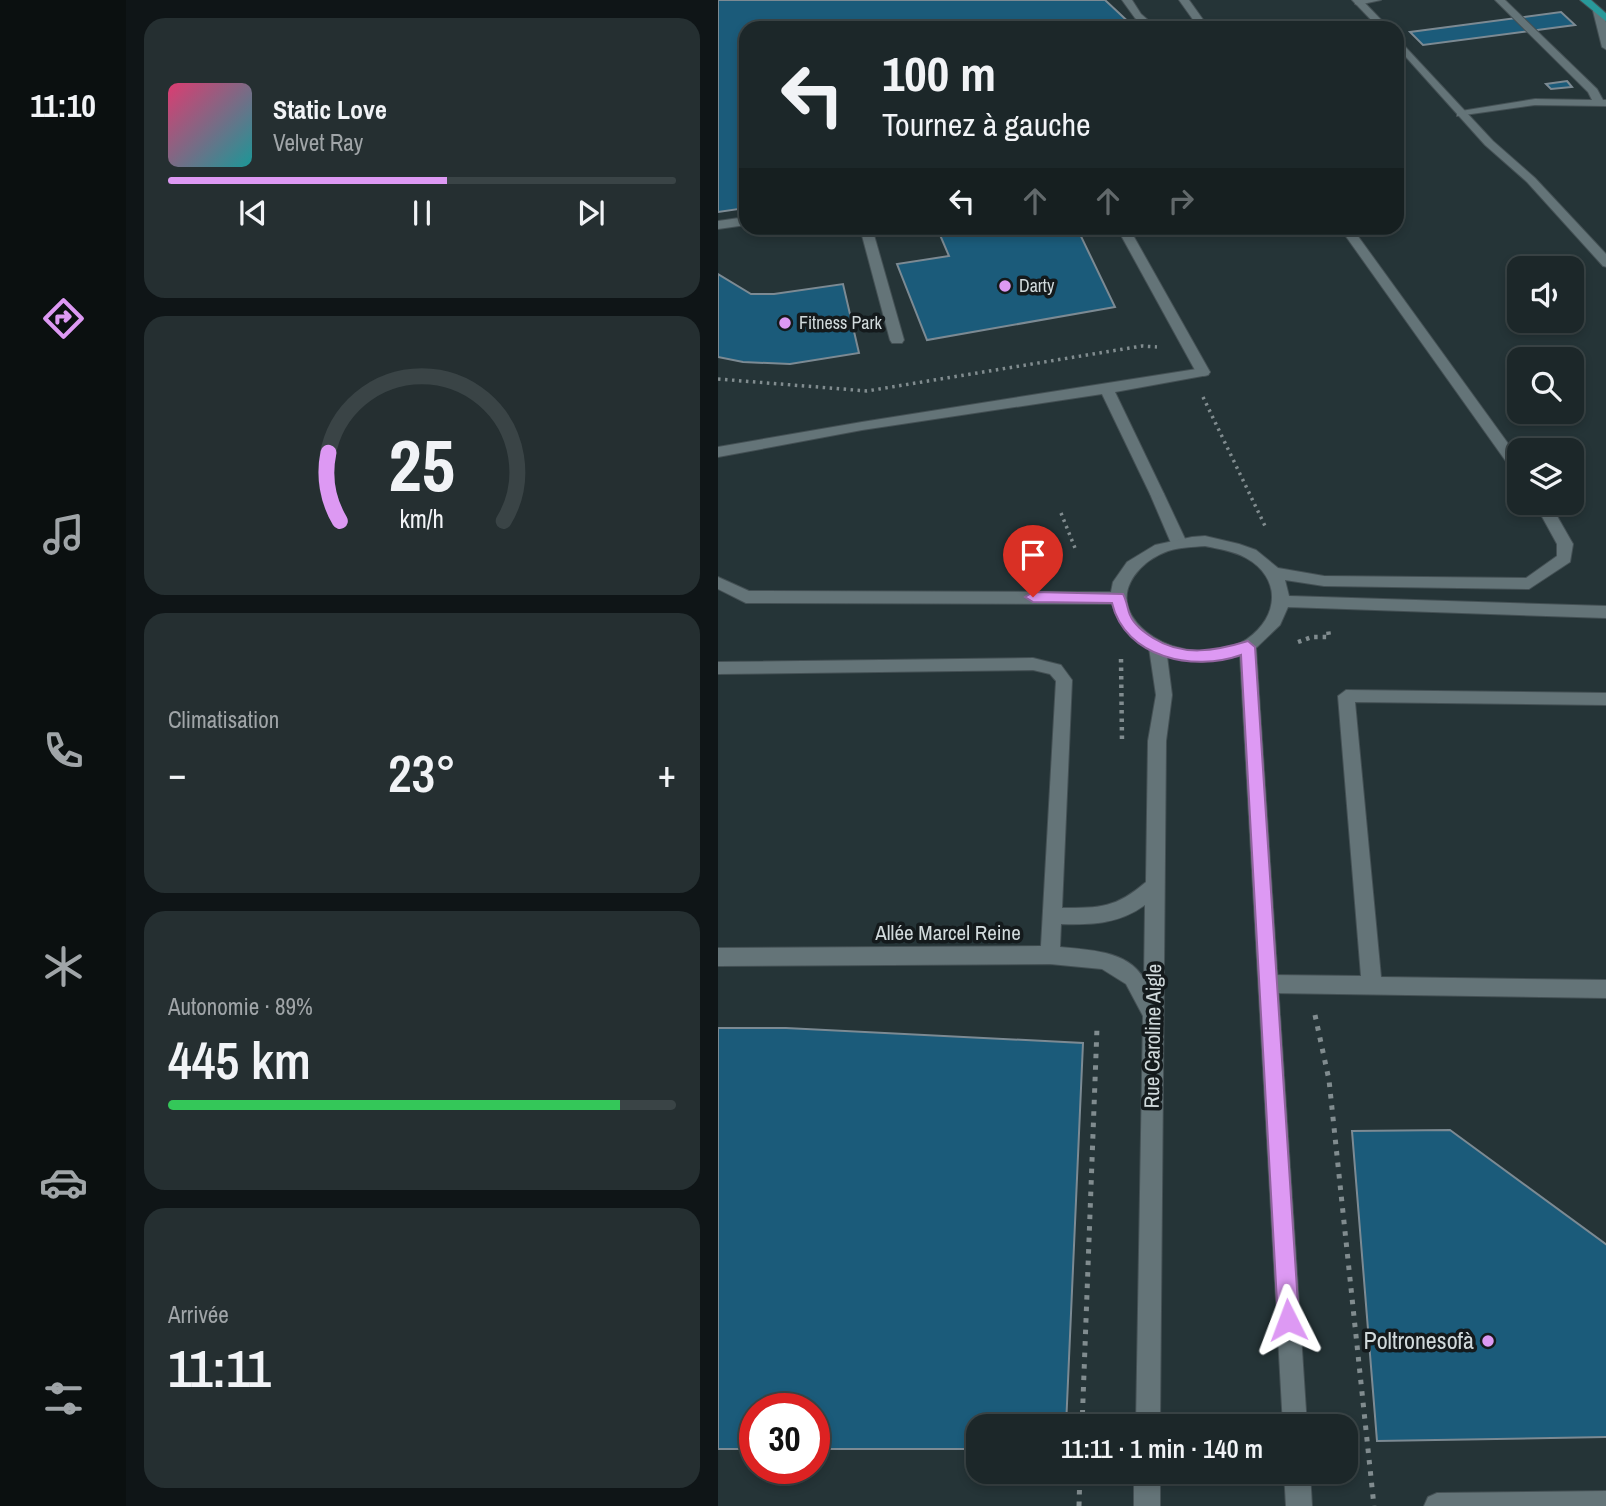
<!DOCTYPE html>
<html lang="fr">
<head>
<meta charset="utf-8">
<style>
	:root { --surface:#1c2729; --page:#252f31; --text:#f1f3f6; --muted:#a0a5a8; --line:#3a4446; --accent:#dd99f3 }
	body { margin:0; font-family:"Archivo Narrow",sans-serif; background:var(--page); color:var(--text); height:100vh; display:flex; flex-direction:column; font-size:26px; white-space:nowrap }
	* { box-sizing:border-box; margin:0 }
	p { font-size:23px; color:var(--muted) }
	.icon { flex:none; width:38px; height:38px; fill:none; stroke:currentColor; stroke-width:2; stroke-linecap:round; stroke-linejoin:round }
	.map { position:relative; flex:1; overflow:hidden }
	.details { display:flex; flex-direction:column; gap:18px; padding:18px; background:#0f1517; width:592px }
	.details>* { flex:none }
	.guide { position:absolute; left:21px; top:21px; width:665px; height:214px; border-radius:21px; box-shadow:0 4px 10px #0003,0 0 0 2px var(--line); background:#1c2729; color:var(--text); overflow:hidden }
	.tools { position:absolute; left:789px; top:256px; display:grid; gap:14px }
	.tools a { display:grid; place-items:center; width:77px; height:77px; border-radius:14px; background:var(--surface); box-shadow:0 4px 10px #0003,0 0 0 2px var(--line); font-size:35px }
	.speed { position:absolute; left:21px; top:1393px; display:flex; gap:14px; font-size:35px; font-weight:700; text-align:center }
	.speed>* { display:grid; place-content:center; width:91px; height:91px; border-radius:50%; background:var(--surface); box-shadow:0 4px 10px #0003,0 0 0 2px var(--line); line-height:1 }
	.speed .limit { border:10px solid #d22; background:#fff; color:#111 }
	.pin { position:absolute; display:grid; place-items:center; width:60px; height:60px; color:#fff; margin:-72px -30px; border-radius:50% 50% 50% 0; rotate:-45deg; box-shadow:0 0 7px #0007 }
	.pin .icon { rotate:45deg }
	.me { position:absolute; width:77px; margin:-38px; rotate:357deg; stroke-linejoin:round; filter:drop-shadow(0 0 5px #0008) }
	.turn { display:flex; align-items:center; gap:24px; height:147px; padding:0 28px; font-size:32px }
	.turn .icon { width:91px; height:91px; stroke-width:2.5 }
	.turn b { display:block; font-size:49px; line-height:60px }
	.lanes { display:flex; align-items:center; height:66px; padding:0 28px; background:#0003; justify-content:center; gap:35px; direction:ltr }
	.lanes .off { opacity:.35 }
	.big { font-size:52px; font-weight:600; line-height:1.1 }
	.details .tile { flex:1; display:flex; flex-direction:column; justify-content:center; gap:10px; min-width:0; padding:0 24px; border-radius:21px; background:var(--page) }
	.details .dial { align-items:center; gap:0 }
	.dial svg { height:182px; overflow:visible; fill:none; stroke:var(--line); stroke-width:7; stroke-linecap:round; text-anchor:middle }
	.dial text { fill:var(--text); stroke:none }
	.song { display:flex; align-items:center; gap:21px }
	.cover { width:84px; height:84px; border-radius:10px; background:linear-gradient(135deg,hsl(340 70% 55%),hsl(180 70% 35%)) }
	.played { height:7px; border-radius:4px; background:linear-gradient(90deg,var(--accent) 55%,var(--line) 55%) }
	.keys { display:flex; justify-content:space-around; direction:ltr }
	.heat { display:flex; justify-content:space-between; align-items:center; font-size:38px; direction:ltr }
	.charge { height:10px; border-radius:5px; background:linear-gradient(90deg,#34c759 89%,var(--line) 0) }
	.trip { position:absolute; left:248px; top:1414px; width:392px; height:70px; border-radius:21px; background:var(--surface); box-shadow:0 4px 10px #0003,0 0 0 2px var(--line); font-weight:600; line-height:70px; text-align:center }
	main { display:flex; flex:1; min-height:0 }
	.menu { display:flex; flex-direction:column; width:126px; justify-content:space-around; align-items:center; background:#0b1010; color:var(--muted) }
	.menu .icon { width:49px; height:49px }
	.menu .selected { color:var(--accent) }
	.menu b { font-size:32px; color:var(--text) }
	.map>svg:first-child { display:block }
	.building { fill:#1b5b7a; stroke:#7c8a93; stroke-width:2 }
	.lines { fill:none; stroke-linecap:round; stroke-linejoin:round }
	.lane-casing { stroke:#445054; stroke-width:2 }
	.street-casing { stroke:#445054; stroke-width:2 }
	.primary-casing { stroke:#445054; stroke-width:2 }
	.path-far2 { stroke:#818c8f; stroke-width:3.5; stroke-dasharray:2.5 4.5; stroke-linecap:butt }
	.path-far1 { stroke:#818c8f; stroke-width:4.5; stroke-dasharray:3.5 5; stroke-linecap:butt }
	.path { stroke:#818c8f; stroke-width:5; stroke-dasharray:4.5 7; stroke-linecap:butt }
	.lane { fill:#647478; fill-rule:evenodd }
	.street { fill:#647478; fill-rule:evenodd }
	.primary { fill:#28999a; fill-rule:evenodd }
	.route { fill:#dd99f3; stroke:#90639e; stroke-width:2 }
	.poi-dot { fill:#dd99f3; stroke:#141a1c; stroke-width:2.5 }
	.labels { text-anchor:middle; stroke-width:7; stroke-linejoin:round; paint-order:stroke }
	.far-poi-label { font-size:18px; fill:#d1dadc; stroke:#141a1c; text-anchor:start }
	.street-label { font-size:21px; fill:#d1dadc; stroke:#141a1c }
	.near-poi-label { font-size:24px; fill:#d1dadc; stroke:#141a1c; text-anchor:end }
</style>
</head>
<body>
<main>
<nav class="menu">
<b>11:10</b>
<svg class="icon selected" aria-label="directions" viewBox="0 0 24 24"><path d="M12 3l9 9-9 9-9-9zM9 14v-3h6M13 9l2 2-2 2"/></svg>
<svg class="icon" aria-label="music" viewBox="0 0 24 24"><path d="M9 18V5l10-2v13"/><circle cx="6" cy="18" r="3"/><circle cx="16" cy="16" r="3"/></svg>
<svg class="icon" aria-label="phone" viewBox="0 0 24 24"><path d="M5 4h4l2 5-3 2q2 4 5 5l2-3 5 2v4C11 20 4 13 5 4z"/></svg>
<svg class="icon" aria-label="climate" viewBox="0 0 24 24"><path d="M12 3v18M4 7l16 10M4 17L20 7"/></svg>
<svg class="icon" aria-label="car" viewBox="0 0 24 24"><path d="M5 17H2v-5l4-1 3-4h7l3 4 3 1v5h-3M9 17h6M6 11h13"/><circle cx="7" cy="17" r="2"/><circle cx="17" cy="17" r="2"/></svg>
<svg class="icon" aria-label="filters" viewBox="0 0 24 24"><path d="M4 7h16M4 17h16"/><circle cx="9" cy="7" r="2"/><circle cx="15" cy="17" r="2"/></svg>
</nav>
<section class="details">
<div class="tile">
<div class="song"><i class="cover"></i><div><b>Static Love</b><p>Velvet Ray</p></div></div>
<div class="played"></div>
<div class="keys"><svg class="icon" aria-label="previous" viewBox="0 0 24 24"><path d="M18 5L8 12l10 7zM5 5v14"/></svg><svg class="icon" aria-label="pause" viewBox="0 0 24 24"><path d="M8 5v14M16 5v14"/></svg><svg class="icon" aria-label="next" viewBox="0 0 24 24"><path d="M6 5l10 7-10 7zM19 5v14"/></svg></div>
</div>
<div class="tile dial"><svg viewBox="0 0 100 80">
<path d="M14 69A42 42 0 1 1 86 69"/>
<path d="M14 69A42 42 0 0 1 9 39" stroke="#dd99f3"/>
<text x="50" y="56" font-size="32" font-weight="700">25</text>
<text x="50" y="72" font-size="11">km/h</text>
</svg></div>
<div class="tile"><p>Climatisation</p>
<div class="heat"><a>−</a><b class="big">23°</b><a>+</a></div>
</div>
<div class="tile"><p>Autonomie · 89%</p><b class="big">445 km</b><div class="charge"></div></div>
<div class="tile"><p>Arrivée</p><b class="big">11:11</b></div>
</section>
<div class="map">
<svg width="889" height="1506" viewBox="0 0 889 1506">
	<rect width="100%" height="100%" fill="#253437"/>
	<!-- building -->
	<g class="building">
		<polygon points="0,0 387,0 417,28 28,28 28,208 0,212"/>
		<polygon points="843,12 857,25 705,45 692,32"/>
		<polygon points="849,81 854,87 833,89 828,84"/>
		<polygon points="219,228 359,228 397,307 209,340 179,264 231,256"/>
		<polygon points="0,274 33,294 56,294 125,284 141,353 72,364 25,362 0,357"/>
		<polygon points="0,1028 68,1028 365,1043 348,1426 261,1426 261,1449 96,1449 96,1409 37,1409 37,1449 0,1449"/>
		<polygon points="732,1130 889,1245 889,1437 659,1441 634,1131"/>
	</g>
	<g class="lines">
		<defs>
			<g id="lane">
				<polygon points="404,0 414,0 423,14 439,28 428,28 417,18"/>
				<polygon points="637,0 663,0 640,5 637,4"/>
				<polygon points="777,0 787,0 879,89 885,100 889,100 889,106 817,105 739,116 739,112 743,111 817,99 874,100 870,92"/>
				<polygon points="880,8 885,11 889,26 889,50 884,47 875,11"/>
				<polygon points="28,217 28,225 0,229 0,221"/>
				<polygon points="142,228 154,228 186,340 184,343 174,343 172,340"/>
				<polygon points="399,228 411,228 492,372 490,375 485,376 478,372"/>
				<polygon points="439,489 446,494 469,543 466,547 456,547 453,543 432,494"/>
				<polygon points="628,690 889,693 889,705 637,702 663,977 889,980 889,998 551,993 544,990 541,984 544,978 551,975 643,976 620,696"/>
			</g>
			<g id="street">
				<polygon points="461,0 471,0 491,28 481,28"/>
				<polygon points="634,0 644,0 671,28 661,28"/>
				<polygon points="679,38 775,141 817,178 889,255 889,267 885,266 809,182 767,145 679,47"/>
				<polygon points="622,228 634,228 802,460 802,476 797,474"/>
				<polygon points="485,368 492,372 490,375 397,392 446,494 439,499 432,494 384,394 144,430 0,457 0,447 144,422"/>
				<path d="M816 502H831L855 544 852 562 811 589 606 586 567 580 571 596 889 606V618L570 607 562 625 538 648 589 1426H565L522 656 483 662 449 656 454 695 448 741 442 1426H418L425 1016 408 984 384 969 332 964 0 966V948L323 946 338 681 332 674 315 670 0 674V662L315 658 343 665 354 680 344 908C382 908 398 908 428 882L430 741 438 695 431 648C413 639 400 623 394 604L28 603 0 589V577L31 591 393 592 395 582 409 562 437 545 474 537 487 536 521 544 538 550 560 568 606 576 808 578 839 556V544ZM487 546C501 549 516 551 528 558 564 578 561 617 529 639 495 662 436 651 414 616 397 588 424 560 450 551 462 547 475 547 487 546ZM427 905 426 979C410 950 370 950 342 947L343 924C374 925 401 924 427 905Z"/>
				<rect x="416" y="1472" width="26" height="34"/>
				<polygon points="566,1472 592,1472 594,1506 568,1506"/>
				<polygon points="889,1491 889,1506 706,1506 710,1497 719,1493"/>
			</g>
			<polygon id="primary" points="862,0 873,0 889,14 889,22"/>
		</defs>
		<!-- lane casing -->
		<use href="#lane" class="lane-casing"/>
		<!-- street casing -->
		<use href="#street" class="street-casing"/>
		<!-- primary casing -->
		<use href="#primary" class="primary-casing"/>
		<!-- path-far2 -->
		<g class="path-far2">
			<polyline points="0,379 149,391 424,346 439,347"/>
			<polyline points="485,397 548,528"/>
			<polyline points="343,513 357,548"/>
		</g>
		<!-- path-far1 -->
		<g class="path-far1">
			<polyline points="580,642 594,637 611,637 610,629"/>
			<polyline points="403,659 404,741"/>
		</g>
		<!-- path -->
		<g class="path">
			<polyline points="597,1015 611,1080 656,1506"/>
			<polyline points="364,1426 379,1028"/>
			<polyline points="361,1506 362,1472"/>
		</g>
		<!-- lane -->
		<use href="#lane" class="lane"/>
		<!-- street -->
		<use href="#street" class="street"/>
		<!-- primary -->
		<use href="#primary" class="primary"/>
	</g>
	<!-- route -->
	<path class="route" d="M315 592 405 594C409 601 409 608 412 615 416 625 426 632 435 638 465 657 497 651 530 641L537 647 581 1320 578 1327 570 1330 563 1327 560 1320 523 655C476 672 407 658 394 603L315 602 307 597Z"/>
	<!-- markers -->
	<g class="poi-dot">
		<circle cx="287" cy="286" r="7"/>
		<circle cx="67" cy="323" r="7"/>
		<circle cx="770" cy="1341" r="7"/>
	</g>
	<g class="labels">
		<!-- far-poi labels -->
		<g class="far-poi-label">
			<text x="301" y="292">Darty</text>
			<text x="81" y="329">Fitness Park</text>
		</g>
		<!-- street labels -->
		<g class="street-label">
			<text x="230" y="940">Allée Marcel Reine</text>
			<text transform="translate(435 1036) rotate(-89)" y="7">Rue Caroline Aigle</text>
		</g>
		<!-- near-poi labels -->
		<g class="near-poi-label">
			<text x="756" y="1349">Poltronesofà</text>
		</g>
	</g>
</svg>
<div class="tools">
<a><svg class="icon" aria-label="sound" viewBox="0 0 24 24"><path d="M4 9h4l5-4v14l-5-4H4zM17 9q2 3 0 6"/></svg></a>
<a><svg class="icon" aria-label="search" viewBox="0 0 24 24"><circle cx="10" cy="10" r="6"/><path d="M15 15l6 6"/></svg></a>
<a><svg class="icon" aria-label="layers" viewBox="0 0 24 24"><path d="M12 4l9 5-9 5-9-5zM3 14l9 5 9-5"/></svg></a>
</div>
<div class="speed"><div class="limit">30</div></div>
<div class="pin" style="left:315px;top:597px;background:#d93025"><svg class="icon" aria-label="arrive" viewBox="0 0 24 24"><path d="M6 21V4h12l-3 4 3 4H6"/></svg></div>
<svg class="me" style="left:570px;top:1320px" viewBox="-20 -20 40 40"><path d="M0-17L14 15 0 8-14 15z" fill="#dd99f3" stroke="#fff" stroke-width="4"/></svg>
<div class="trip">11:11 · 1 min · 140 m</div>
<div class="guide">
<div class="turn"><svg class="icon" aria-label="left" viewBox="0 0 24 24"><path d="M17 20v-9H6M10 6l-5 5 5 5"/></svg><div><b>100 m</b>Tournez à gauche</div></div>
<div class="lanes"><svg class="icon" aria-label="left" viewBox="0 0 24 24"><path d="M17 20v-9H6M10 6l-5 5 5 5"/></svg><svg class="icon off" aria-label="ahead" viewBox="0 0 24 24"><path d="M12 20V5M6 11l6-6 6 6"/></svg><svg class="icon off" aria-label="ahead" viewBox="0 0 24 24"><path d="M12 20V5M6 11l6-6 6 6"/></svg><svg class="icon off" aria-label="right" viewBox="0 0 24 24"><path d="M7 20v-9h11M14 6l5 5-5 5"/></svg></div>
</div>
</div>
</main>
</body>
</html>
